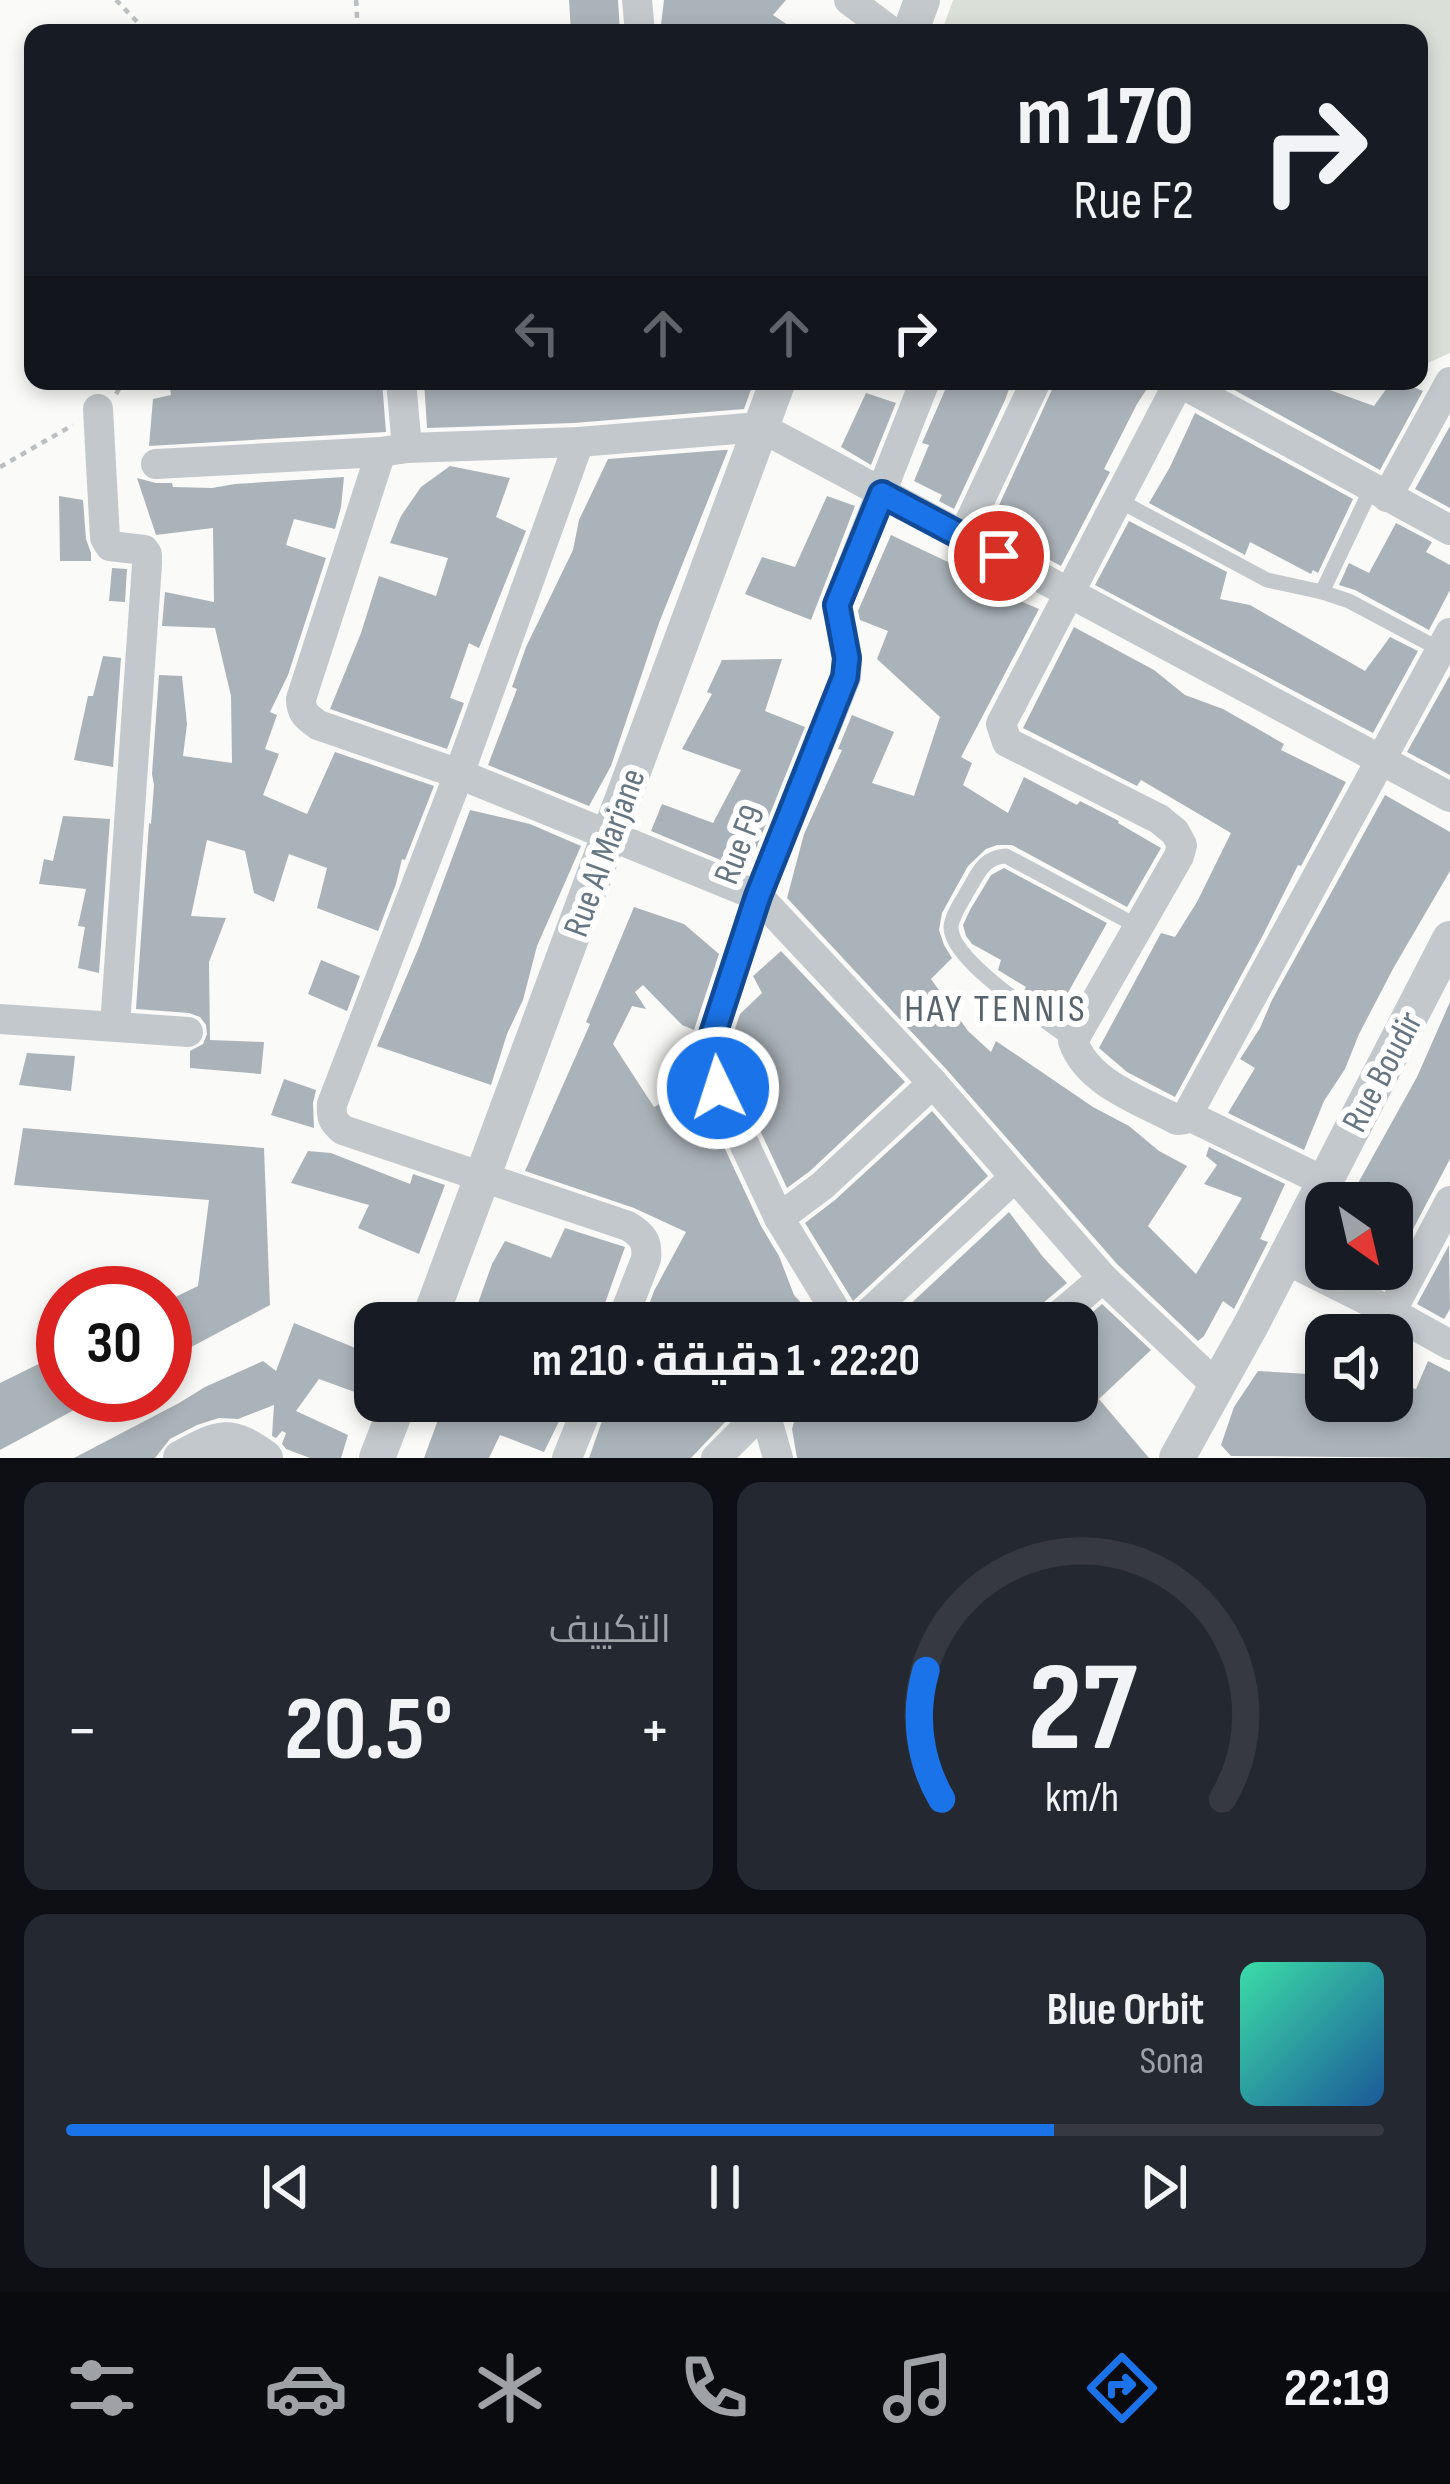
<!DOCTYPE html>
<html lang="ar">
<head>
<meta charset="utf-8">
<style>
	:root { --surface:#171b24; --page:#242831; --text:#f1f3f6; --muted:#9ea1a6; --line:#363941; --accent:#1a73e8 }
	body { margin:0; font-family:"Sofia Sans Condensed",Cairo,sans-serif; background:var(--page); color:var(--text); direction:rtl; height:100vh; display:flex; flex-direction:column; font-size:45px; white-space:nowrap }
	* { box-sizing:border-box; margin:0 }
	p { font-size:39px; color:var(--muted) }
	.icon { flex:none; width:66px; height:66px; fill:none; stroke:currentColor; stroke-width:2; stroke-linecap:round; stroke-linejoin:round }
	.map { position:relative; height:1458px; overflow:hidden; direction:ltr }
	.sheet { display:flex; flex-direction:column; gap:24px; padding:24px; background:#0d0f14; flex:1 }
	.sheet>* { flex:none }
	.hud { position:absolute; left:24px; top:24px; width:1404px; height:366px; border-radius:24px; box-shadow:0 6px 18px #0003; direction:rtl; background:#171b24; color:var(--text); overflow:hidden }
	.needle { width:78px; rotate:146deg }
	.controls { position:absolute; left:1305px; top:1182px; display:grid; gap:24px }
	.controls a { display:grid; place-items:center; width:108px; height:108px; border-radius:24px; background:var(--surface); box-shadow:0 6px 18px #0003; font-size:60px }
	.speed { position:absolute; left:36px; top:1266px; display:flex; gap:24px; font-size:60px; font-weight:700; text-align:center }
	.speed>* { display:grid; place-content:center; width:156px; height:156px; border-radius:50%; background:var(--surface); box-shadow:0 6px 18px #0003; line-height:1 }
	.speed .limit { border:18px solid #d22; background:#fff; color:#111 }
	.pin { position:absolute; display:grid; place-items:center; width:102px; height:102px; color:#fff; margin:-51px; border:6px solid #fff; border-radius:50%; box-shadow:0 3px 12px #0007 }
	.me { position:absolute; width:132px; margin:-66px; rotate:356deg; stroke-linejoin:round; filter:drop-shadow(0 0 9px #0008) }
	.turn { display:flex; align-items:center; gap:42px; height:252px; padding:0 36px; font-size:54px }
	.turn .icon { width:156px; height:156px; stroke-width:2.5 }
	.turn b { display:block; font-size:84px; line-height:102px }
	.lanes { display:flex; align-items:center; height:114px; padding:0 36px; background:#0003; justify-content:center; gap:60px; direction:ltr }
	.lanes .off { opacity:.35 }
	.big { font-size:90px; font-weight:700; line-height:1.1 }
	.sheet .widget { flex:1; display:flex; flex-direction:column; justify-content:center; gap:18px; min-width:0; padding:0 42px; border-radius:24px; background:var(--page) }
	.sheet .dial { align-items:center; gap:0 }
	.dial svg { height:312px; overflow:visible; fill:none; stroke:var(--line); stroke-width:7; stroke-linecap:round; text-anchor:middle }
	.dial text { fill:var(--text); stroke:none }
	.song { display:flex; align-items:center; gap:36px }
	.cover { width:144px; height:144px; border-radius:18px; background:linear-gradient(135deg,hsl(160 70% 55%),hsl(210 70% 35%)) }
	.played { height:12px; border-radius:6px; background:linear-gradient(90deg,var(--accent) 75%,var(--line) 75%) }
	.keys { display:flex; justify-content:space-around; direction:ltr }
	.heat { display:flex; justify-content:space-between; align-items:center; font-size:66px; direction:ltr }
	.sheet .tiles { flex:1; display:grid; gap:24px; grid-template-columns:1fr 1fr }
	.widget:last-child { grid-column:span 2 }
	.trip { position:absolute; left:354px; top:1302px; width:744px; height:120px; border-radius:24px; background:var(--surface); box-shadow:0 6px 18px #0003; font-weight:700; line-height:120px; text-align:center; direction:rtl }
	.tab-bar { display:flex; height:192px; justify-content:space-around; align-items:center; background:#090b0e; color:var(--muted) }
	.tab-bar .icon { width:84px; height:84px }
	.tab-bar .selected { color:var(--accent) }
	.tab-bar b { font-size:54px; color:var(--text) }
	.map>svg:first-child { display:block }
	.green { fill:#dadfd7 }
	.building { fill:#aab3b9 }
	.lines { fill:none; stroke-linecap:round; stroke-linejoin:round }
	.path { stroke:#bbbfc2; stroke-width:4.5; stroke-dasharray:6 6; stroke-linecap:butt }
	.service { stroke:#c3c8cc; stroke-width:15 }
	.minor { stroke:#c3c8cc; stroke-width:30 }
	.tertiary { stroke:#c3c8cc; stroke-width:36 }
	.route-casing { stroke:#114b97; stroke-width:30 }
	.route { stroke:#1a73e8; stroke-width:21 }
	.labels { text-anchor:middle; stroke-width:12; stroke-linejoin:round; paint-order:stroke }
	.street-label { font-size:36px; fill:#657683; stroke:#fff }
	.neighbourhood-label { font-size:39px; letter-spacing:3px; fill:#57646e; stroke:#fff }
</style>
</head>
<body>
<div class="map">
<svg width="1450" height="1458" viewBox="0 0 1450 1458">
	<rect width="100%" height="100%" fill="#fafaf8"/>
	<!-- green -->
	<polygon class="green" points="953,0 1450,0 1450,353 1419,367 1419,33 941,33"/>
	<!-- building -->
	<g class="building">
		<polygon points="569,0 618,0 620,33 571,33"/>
		<polygon points="664,0 786,0 773,15 800,33 660,33"/>
		<polygon points="169,381 382,381 386,432 149,446 153,399 171,395"/>
		<polygon points="424,381 754,381 744,409 574,423 427,428"/>
		<polygon points="949,381 1012,381 1005,400 954,509 939,501 942,495 914,481 929,445 922,443"/>
		<polygon points="1056,381 1152,381 1137,404 1104,469 1110,472 1061,566 989,527"/>
		<polygon points="1218,381 1305,381 1374,406 1387,388 1402,382 1423,391 1380,470"/>
		<polygon points="866,393 896,403 871,465 841,447"/>
		<polygon points="1195,413 1353,499 1318,573 1313,570 1311,574 1250,542 1245,555 1149,503 1170,467"/>
		<polygon points="1450,426 1450,508 1415,489"/>
		<polygon points="723,450 728,450 659,623 611,766 589,806 488,765 517,689 512,687 526,647 573,550 579,520 608,459"/>
		<polygon points="450,466 510,478 496,517 526,531 479,648 469,643 450,698 464,703 447,749 330,709 361,633 379,576 436,596 448,558 390,543 401,516 421,487"/>
		<polygon points="344,477 341,507 335,529 294,519 286,545 326,558 288,675 270,712 277,715 265,749 279,754 263,795 307,814 335,752 434,786 405,860 402,859 396,884 378,931 317,908 327,868 289,854 274,902 254,893 245,851 207,840 191,916 226,918 209,962 210,1040 264,1042 261,1074 190,1068 190,1051 203,1044 207,1034 206,1025 200,1017 189,1013 136,1009 149,823 151,824 154,785 152,774 159,675 182,676 187,724 183,756 232,763 231,696 215,628 162,626 165,592 214,602 213,528 156,535 137,478 156,483 172,483 173,487 212,488 235,484"/>
		<polygon points="59,496 83,500 86,539 91,553 91,561 60,561"/>
		<polygon points="827,496 855,506 811,620 745,594 762,557 795,567"/>
		<polygon points="1129,521 1227,572 1220,599 1250,605 1365,671 1390,637 1418,651 1373,733 1095,585"/>
		<polygon points="1396,523 1432,542 1426,552 1450,565 1450,590 1429,630 1355,590 1339,585 1349,563 1369,573"/>
		<polygon points="891,535 967,571 1007,603 1011,597 1039,609 961,757 972,763 963,785 1008,813 1024,777 1077,805 1080,801 1119,821 1118,823 1161,848 1127,907 1012,845 997,845 986,849 968,866 942,913 939,930 944,945 952,958 931,979 968,1031 991,1052 996,1041 1093,1107 1129,1126 1159,1151 1187,1166 1148,1226 1196,1274 1242,1198 1204,1184 1217,1165 1206,1156 1209,1147 1285,1184 1260,1239 1268,1242 1234,1309 1223,1301 1204,1336 1198,1341 1117,1264 947,1070 787,898 804,834 842,750 838,749 852,715 894,732 872,783 914,796 940,717 877,659 888,631 860,620 858,611"/>
		<polygon points="112,568 127,569 125,602 109,601"/>
		<polygon points="1074,627 1154,670 1185,695 1223,709 1284,744 1281,750 1346,782 1301,866 1298,865 1261,939 1175,1097 1127,1072 1099,1048 1161,933 1175,937 1197,902 1231,833 1141,780 1137,786 1023,728"/>
		<polygon points="103,656 121,658 113,767 74,760 88,696 93,696"/>
		<polygon points="782,659 765,711 805,727 747,871 651,831 662,804 713,823 741,770 682,749 712,694 707,692 722,660"/>
		<polygon points="1450,675 1450,775 1407,752"/>
		<polygon points="1385,795 1450,832 1450,871 1394,967 1359,1034 1345,1069 1324,1101 1304,1150 1228,1113 1255,1068 1240,1059 1260,1028 1272,1000"/>
		<polygon points="470,810 530,824 581,846 537,946 523,1000 507,1034 491,1085 377,1046 419,947"/>
		<polygon points="63,816 110,819 99,973 78,968 85,927 78,926 86,889 39,884 44,859 53,861"/>
		<polygon points="1004,868 1107,923 1056,1014 1024,991 1026,987 998,970 1001,960 972,944 966,936 963,925 970,910 991,875"/>
		<polygon points="634,907 684,924 719,954 694,1030 682,1025 643,985 635,992 646,1009 632,1006 613,1044 654,1107 695,1085 761,1226 779,1256 794,1295 819,1323 670,1323 645,1316 654,1291 686,1232 634,1208 525,1171 590,1024 586,1022"/>
		<polygon points="781,951 905,1082 810,1171 787,1188 748,1105 755,1099 736,1080 730,1058 731,1041 740,1014 762,993 753,976"/>
		<polygon points="321,960 360,976 347,1011 308,994"/>
		<polygon points="1450,1002 1450,1159 1392,1269 1392,1203 1347,1203 1417,1077"/>
		<polygon points="27,1053 75,1056 71,1091 19,1085"/>
		<polygon points="284,1079 316,1090 313,1103 314,1128 271,1115"/>
		<polygon points="932,1111 988,1176 853,1301 805,1223 835,1200"/>
		<polygon points="23,1128 264,1148 270,1305 165,1361 165,1302 198,1286 209,1200 14,1185"/>
		<polygon points="308,1151 331,1153 410,1184 413,1174 445,1185 419,1254 358,1228 369,1205 291,1183"/>
		<polygon points="1009,1212 1043,1257 1067,1283 1037,1308 1028,1323 962,1323 949,1310 936,1323 890,1323"/>
		<polygon points="565,1228 625,1247 598,1323 471,1323 492,1264 505,1241 551,1258"/>
		<polygon points="1449,1245 1450,1309 1444,1319 1417,1304"/>
		<polygon points="1349,1269 1392,1269 1383,1286"/>
		<polygon points="1102,1304 1151,1350 1099,1399 1149,1458 797,1458 792,1429 800,1401 889,1401 894,1406 901,1401 1077,1401 1077,1326"/>
		<polygon points="294,1323 375,1356 375,1385 371,1398 319,1379 296,1411 348,1435 341,1458 310,1458 286,1449 282,1444 286,1433 282,1431 276,1438 272,1436 274,1405 238,1419 219,1418 197,1425 170,1439 155,1458 74,1458 179,1403 205,1387 263,1361 276,1371"/>
		<polygon points="63,1352 63,1395 102,1395 0,1450 0,1383"/>
		<polygon points="1428,1361 1450,1372 1450,1458 1231,1456 1221,1445 1234,1407 1258,1371 1326,1375 1326,1401 1392,1401 1392,1382 1416,1389"/>
		<polygon points="445,1401 569,1401 544,1452 500,1435 489,1458 424,1458"/>
		<polygon points="609,1401 745,1401 691,1458 589,1458"/>
	</g>
	<g class="lines">
		<!-- path -->
		<g class="path">
			<polyline points="116,0 148,33"/>
			<polyline points="356,0 358,33"/>
			<polyline points="116,394 124,381"/>
			<polyline points="0,467 73,425"/>
		</g>
		<!-- service -->
		<g class="service">
			<polyline points="1118,500 1267,580 1322,592 1349,601 1441,650"/>
			<polyline points="1322,592 1371,489"/>
			<path d="M1073 1041C1045 1020 950 961 951 927 952 915 962 902 967 892 978 874 983 857 1006 856L1137 926"/>
		</g>
		<!-- minor -->
		<g class="minor">
			<polyline points="637,0 640,33"/>
			<polyline points="849,0 893,33"/>
			<polyline points="401,381 407,448"/>
			<polyline points="1177,381 1450,530"/>
			<path d="M1179 382 1001 724 1007 742 1159 819 1175 832 1182 845 1179 856 1073 1041C1087 1083 1140 1100 1177 1120L1185 1119 1450 633"/>
			<polyline points="98,409 105,538 110,546 144,550 147,554 147,564 115,1026"/>
			<path d="M579 442 459 774 332 1104C331 1117 333 1122 343 1130L628 1226C643 1235 648 1242 646 1259L621 1323"/>
			<path d="M381 452 301 699C301 713 307 717 318 725L459 774 758 896 933 1083 1103 1278 1217 1386"/>
			<polyline points="156,464 381,452 407,448 579,442 760,427 1450,797"/>
			<polyline points="1387,497 1450,382"/>
			<polyline points="963,536 1036,381"/>
			<polyline points="0,1019 188,1032"/>
			<polyline points="1187,1115 1323,1181"/>
			<polyline points="779,1218 822,1186 933,1083"/>
			<polyline points="1285,1259 1391,1312 1450,1345"/>
			<polyline points="1391,1312 1450,1201"/>
			<polyline points="843,1323 779,1218 718,1088 710,1060 712,1037 758,896 846,677 847,658 837,605 925,381"/>
			<polyline points="858,1323 1014,1178"/>
			<polyline points="1050,1323 1103,1278"/>
			<polyline points="764,1409 778,1458"/>
			<polyline points="567,1458 590,1401"/>
			<polyline points="716,1458 773,1401"/>
		</g>
		<!-- tertiary -->
		<g class="tertiary">
			<polyline points="910,33 922,0"/>
			<polyline points="428,1323 778,381"/>
			<path d="M181 1458C220 1438 228 1431 265 1458"/>
			<polyline points="377,1458 399,1401"/>
			<polyline points="1177,1458 1252,1323 1450,939"/>
		</g>
	</g>
	<g class="lines">
		<defs>
			<polyline id="route" points="718,1088 710,1060 712,1037 758,896 845,677 847,658 837,605 882,494 999,556"/>
		</defs>
		<!-- route casing -->
		<use href="#route" class="route-casing"/>
		<!-- route -->
		<use href="#route" class="route"/>
	</g>
	<g class="labels">
		<!-- street labels -->
		<g class="street-label">
			<text transform="translate(738 844) rotate(-69)" y="13">Rue F9</text>
			<text transform="translate(603 852) rotate(-70)" y="13">Rue Al Marjane</text>
			<text transform="translate(1381 1071) rotate(-62)" y="13">Rue Boudir</text>
		</g>
		<!-- neighbourhood labels -->
		<g class="neighbourhood-label">
			<text x="996" y="1021">HAY TENNIS</text>
		</g>
	</g>
</svg>
<div class="controls">
<a><svg class="needle" viewBox="-14 -14 28 28"><path d="M0-13l5 13h-10z" fill="#e53935"/><path d="M0 13l5-13h-10z" fill="#9ea1a6"/></svg></a>
<a><svg class="icon" aria-label="sound" viewBox="0 0 24 24"><path d="M4 9h4l5-4v14l-5-4H4zM17 9q2 3 0 6"/></svg></a>
</div>
<div class="speed"><div class="limit">30</div></div>
<div class="pin" style="left:999px;top:556px;background:#d93025"><svg class="icon" aria-label="arrive" viewBox="0 0 24 24"><path d="M6 21V4h12l-3 4 3 4H6"/></svg></div>
<svg class="me" style="left:718px;top:1088px" viewBox="-20 -20 40 40"><circle r="17" fill="#1a73e8" stroke="#fff" stroke-width="3"/><path d="M0-11L8 9 0 5-8 9z" fill="#fff"/></svg>
<div class="trip">22:20 · 1 دقيقة · 210 m</div>
<div class="hud">
<div class="turn"><svg class="icon" aria-label="right" viewBox="0 0 24 24"><path d="M7 20v-9h11M14 6l5 5-5 5"/></svg><div><b>170 m</b>Rue F2</div></div>
<div class="lanes"><svg class="icon off" aria-label="left" viewBox="0 0 24 24"><path d="M17 20v-9H6M10 6l-5 5 5 5"/></svg><svg class="icon off" aria-label="ahead" viewBox="0 0 24 24"><path d="M12 20V5M6 11l6-6 6 6"/></svg><svg class="icon off" aria-label="ahead" viewBox="0 0 24 24"><path d="M12 20V5M6 11l6-6 6 6"/></svg><svg class="icon" aria-label="right" viewBox="0 0 24 24"><path d="M7 20v-9h11M14 6l5 5-5 5"/></svg></div>
</div>
</div>
<section class="sheet">
<div class="tiles">
<div class="widget dial"><svg viewBox="0 0 100 80">
<path d="M14 69A42 42 0 1 1 86 69"/>
<path d="M14 69A42 42 0 0 1 10 36" stroke="#1a73e8"/>
<text x="50" y="56" font-size="32" font-weight="700">27</text>
<text x="50" y="72" font-size="11">km/h</text>
</svg></div>
<div class="widget"><p>التكييف</p>
<div class="heat"><a>−</a><b class="big">20.5°</b><a>+</a></div>
</div>
<div class="widget">
<div class="song"><i class="cover"></i><div><b>Blue Orbit</b><p>Sona</p></div></div>
<div class="played"></div>
<div class="keys"><svg class="icon" aria-label="previous" viewBox="0 0 24 24"><path d="M18 5L8 12l10 7zM5 5v14"/></svg><svg class="icon" aria-label="pause" viewBox="0 0 24 24"><path d="M8 5v14M16 5v14"/></svg><svg class="icon" aria-label="next" viewBox="0 0 24 24"><path d="M6 5l10 7-10 7zM19 5v14"/></svg></div>
</div>
</div>
</section>
<nav class="tab-bar">
<b>22:19</b>
<svg class="icon selected" aria-label="directions" viewBox="0 0 24 24"><path d="M12 3l9 9-9 9-9-9zM9 14v-3h6M13 9l2 2-2 2"/></svg>
<svg class="icon" aria-label="music" viewBox="0 0 24 24"><path d="M9 18V5l10-2v13"/><circle cx="6" cy="18" r="3"/><circle cx="16" cy="16" r="3"/></svg>
<svg class="icon" aria-label="phone" viewBox="0 0 24 24"><path d="M5 4h4l2 5-3 2q2 4 5 5l2-3 5 2v4C11 20 4 13 5 4z"/></svg>
<svg class="icon" aria-label="climate" viewBox="0 0 24 24"><path d="M12 3v18M4 7l16 10M4 17L20 7"/></svg>
<svg class="icon" aria-label="car" viewBox="0 0 24 24"><path d="M5 17H2v-5l4-1 3-4h7l3 4 3 1v5h-3M9 17h6M6 11h13"/><circle cx="7" cy="17" r="2"/><circle cx="17" cy="17" r="2"/></svg>
<svg class="icon" aria-label="filters" viewBox="0 0 24 24"><path d="M4 7h16M4 17h16"/><circle cx="9" cy="7" r="2"/><circle cx="15" cy="17" r="2"/></svg>
</nav>
</body>
</html>
